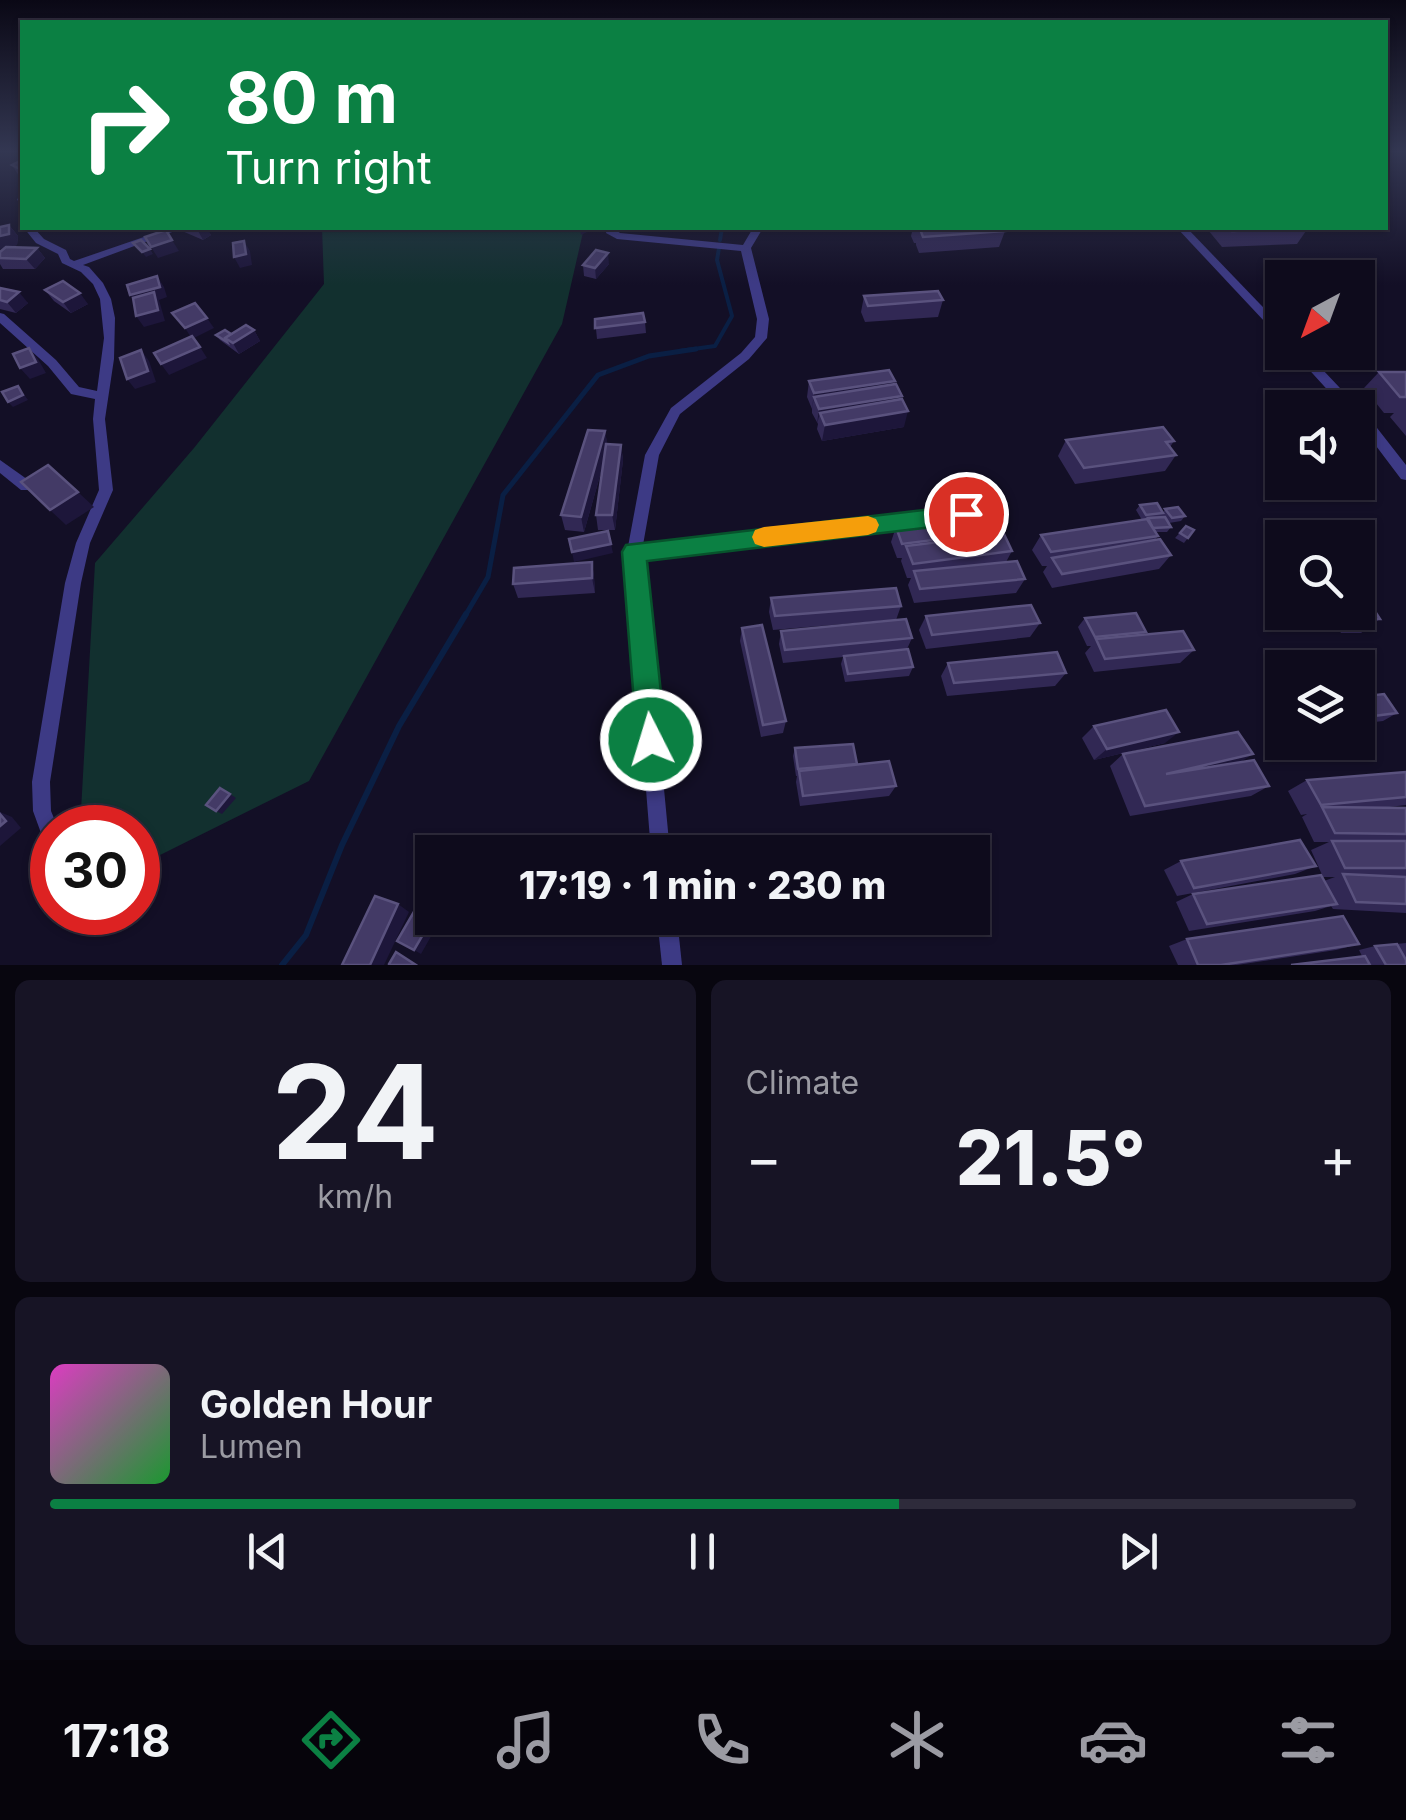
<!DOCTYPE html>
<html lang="en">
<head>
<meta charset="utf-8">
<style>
	:root { --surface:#0e0b1c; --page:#171425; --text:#f1f3f6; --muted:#9b9ba3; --line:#2e2b3b; --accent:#0b8043 }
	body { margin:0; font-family:Inter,sans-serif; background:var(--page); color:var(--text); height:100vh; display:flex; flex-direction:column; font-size:38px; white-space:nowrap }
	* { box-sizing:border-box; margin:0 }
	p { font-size:32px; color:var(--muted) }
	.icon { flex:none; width:55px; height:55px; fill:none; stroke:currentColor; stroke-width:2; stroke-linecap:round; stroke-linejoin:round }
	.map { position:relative; height:965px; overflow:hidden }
	.details { display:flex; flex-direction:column; gap:15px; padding:15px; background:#08060f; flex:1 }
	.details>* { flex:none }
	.hud { position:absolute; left:20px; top:20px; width:1368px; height:210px; border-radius:0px; box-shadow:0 2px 8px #0004,0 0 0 2px var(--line); background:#0b8043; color:#fff; overflow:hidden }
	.needle { width:65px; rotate:221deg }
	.buttons { position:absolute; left:1265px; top:260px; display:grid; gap:20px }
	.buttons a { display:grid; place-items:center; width:110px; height:110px; border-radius:0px; background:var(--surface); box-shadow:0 2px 8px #0004,0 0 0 2px var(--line); font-size:50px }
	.speed { position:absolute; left:30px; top:805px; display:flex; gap:20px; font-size:50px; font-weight:700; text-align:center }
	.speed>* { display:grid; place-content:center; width:130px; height:130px; border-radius:50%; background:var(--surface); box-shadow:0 2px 8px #0004,0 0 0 2px var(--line); line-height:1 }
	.speed .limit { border:15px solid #d22; background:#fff; color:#111 }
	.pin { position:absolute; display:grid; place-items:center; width:85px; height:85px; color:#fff; margin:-42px; border:5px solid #fff; border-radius:50%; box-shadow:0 2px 10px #0007 }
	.me { position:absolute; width:110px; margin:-55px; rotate:355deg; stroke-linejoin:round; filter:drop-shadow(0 0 8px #0008) }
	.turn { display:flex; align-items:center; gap:35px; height:210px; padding:0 40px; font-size:45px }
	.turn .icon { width:130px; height:130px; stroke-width:2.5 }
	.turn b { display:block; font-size:70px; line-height:85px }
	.big { font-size:75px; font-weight:800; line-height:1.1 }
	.details .card { flex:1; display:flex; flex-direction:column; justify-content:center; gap:15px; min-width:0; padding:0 35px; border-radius:15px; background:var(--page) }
	.details .dial { align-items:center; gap:0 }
	.dial b { font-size:130px; line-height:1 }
	.song { display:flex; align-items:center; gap:30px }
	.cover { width:120px; height:120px; border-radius:15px; background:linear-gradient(135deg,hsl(310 70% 55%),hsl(130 70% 35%)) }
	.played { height:10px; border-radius:5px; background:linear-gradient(90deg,var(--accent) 65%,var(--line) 65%) }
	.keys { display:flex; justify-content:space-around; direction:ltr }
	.heat { display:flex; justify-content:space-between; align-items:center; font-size:55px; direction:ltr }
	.details .tiles { flex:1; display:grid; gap:15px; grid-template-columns:1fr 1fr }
	.card:last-child { grid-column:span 2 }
	.trip { position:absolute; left:415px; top:835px; width:575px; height:100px; border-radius:0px; background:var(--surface); box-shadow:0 2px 8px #0004,0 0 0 2px var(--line); font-weight:800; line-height:100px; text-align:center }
	.menu { display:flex; height:160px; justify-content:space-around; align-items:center; background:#06040b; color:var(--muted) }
	.menu .icon { width:70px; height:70px }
	.menu .on { color:var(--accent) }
	.menu b { font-size:45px; color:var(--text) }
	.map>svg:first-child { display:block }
	.green { fill:#12302f }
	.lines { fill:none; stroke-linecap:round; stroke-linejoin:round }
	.stream-far2 { stroke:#0a1f44; stroke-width:4 }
	.stream-far1 { stroke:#0a1f44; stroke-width:5 }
	.stream { stroke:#0a1f44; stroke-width:6 }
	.street { fill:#3d3a85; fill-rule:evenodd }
	.wall { fill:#312854 }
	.shaded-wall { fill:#1d163a }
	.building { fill:#433a66; stroke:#5a527e; stroke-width:2.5 }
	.route { fill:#0b8043; stroke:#07532c; stroke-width:2.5 }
	.slow { fill:#f59e0b }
</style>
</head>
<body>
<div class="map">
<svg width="1406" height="965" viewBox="0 0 1406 965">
	<rect width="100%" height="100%" fill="#130f26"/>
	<!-- green -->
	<polygon class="green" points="322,228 584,228 562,324 309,781 138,866 138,828 80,828 95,563 194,448 324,284"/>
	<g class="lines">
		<!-- stream-far2 -->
		<g class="stream-far2">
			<polyline points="720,240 722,228"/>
			<polyline points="679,351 715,346 732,316 717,260 719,248"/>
		</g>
		<!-- stream-far1 -->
		<polyline class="stream-far1" points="465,616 488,577 503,495 598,375 649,356 696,349"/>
		<!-- stream -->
		<polyline class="stream" points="282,965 306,935 342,845 399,726 466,614"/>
		<!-- street -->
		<g class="street">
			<polygon points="22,195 22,203 17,200 19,196"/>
			<polygon points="24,228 34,228 44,239 66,250 70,259 74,261 170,228 183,228 83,265 89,267 103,283 111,299 115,318 114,359 105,419 113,490 90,543 81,583 50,782 51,811 58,828 52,828 52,846 45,844 33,811 32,782 65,583 76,543 99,490 93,419 95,399 71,394 48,366 0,323 0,313 4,314 56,360 79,387 97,391 104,338 100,299 93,284 81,272 62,263 58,254 36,243"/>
			<polygon points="607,228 617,228 616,230 620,233 743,245 753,228 763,228 751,248 769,319 767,338 749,359 680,414 659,455 643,545 966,508 971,510 973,514 971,518 966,520 642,557 670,852 651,852 627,552 645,455 671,408 741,353 755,337 757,319 741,251 617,239 606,233"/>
			<polygon points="1177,228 1187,228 1282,327 1282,337 1278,336"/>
			<polygon points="1293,352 1306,352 1356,405 1358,408 1363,410 1406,465 1406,480 1401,479 1358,422 1358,408 1344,408"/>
			<polygon points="0,460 31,482 33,486 31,490 21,490 0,473"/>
			<polygon points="657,918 677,918 682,965 662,965"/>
		</g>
	</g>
	<!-- wall -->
	<g class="wall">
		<polygon points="22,160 22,177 19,176 12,165"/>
		<polygon points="9,225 18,236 17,245 9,247 37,248 45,258 35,269 3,269 0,264 0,252 4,248"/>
		<polygon points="180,228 206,228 211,235 203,240 182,231"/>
		<polygon points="913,228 1002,228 1005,231 999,247 919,253 916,245 916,243 914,243 911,236"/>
		<polygon points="1209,228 1308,228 1297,244 1222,247 1208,230"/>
		<polygon points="609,264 596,279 584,276 583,265"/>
		<polygon points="0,288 28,303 16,313 0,309"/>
		<polygon points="45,290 88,304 71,313 54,301"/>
		<polygon points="864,296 943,300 938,317 865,322 861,312"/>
		<polygon points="595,319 645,322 646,333 597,339"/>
		<polygon points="254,330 260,341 239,354 220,340 216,335 231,334"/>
		<polygon points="1379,372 1406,372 1406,436 1390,417 1394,413 1384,413 1364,388"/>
		<polygon points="809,381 895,381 894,385 901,399 904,427 822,441 817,429 818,424 812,413 812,409 807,397"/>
		<polygon points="605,431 607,444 621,445 623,460 615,530 598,530 596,515 603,465 584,532 565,530 561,515"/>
		<polygon points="1066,440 1174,441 1170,447 1176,455 1165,471 1075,484 1058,456"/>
		<polygon points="1140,505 1163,513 1165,509 1185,516 1181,521 1169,523 1171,527 1167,532 1156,532 1158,536 1155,540 1171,555 1159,569 1052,588 1043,572 1047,566 1042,566 1032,550 1041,535 1142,520 1136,510"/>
		<polygon points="1186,526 1194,530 1184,543 1175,538"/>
		<polygon points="896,527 1004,531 1003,534 1012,551 1006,562 1025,579 1016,593 914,603 908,585 911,578 907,578 901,561 902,558 897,558 891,542"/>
		<polygon points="592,562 594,577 595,593 518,598 513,584"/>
		<polygon points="1282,569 1282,587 1275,576"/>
		<polygon points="771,598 901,606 896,620 912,638 907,649 913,667 909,676 845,682 841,664 843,657 783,663 779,644 781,631 890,620 773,630 769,612"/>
		<polygon points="1298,612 1358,612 1380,619 1361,633 1341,633 1328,613 1321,619 1302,620"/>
		<polygon points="926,616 1040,623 1030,637 926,649 919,630"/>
		<polygon points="1085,618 1146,632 1143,635 1194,650 1180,663 1094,672 1085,653 1091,646 1087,646 1078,627"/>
		<polygon points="742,628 786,721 783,733 761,737 740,641"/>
		<polygon points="948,663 1066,673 1055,686 947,696 941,676"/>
		<polygon points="1358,697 1397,713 1383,721 1358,724"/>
		<polygon points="1094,726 1165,743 1094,760 1082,738"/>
		<polygon points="795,748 857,764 896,786 889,796 800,806 796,782 797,776 796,776 793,756"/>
		<polygon points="1123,754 1241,762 1269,786 1251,796 1130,816 1110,766"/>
		<polygon points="1406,772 1406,805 1381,808 1406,808 1406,913 1333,909 1331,906 1315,911 1189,931 1176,902 1193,894 1324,881 1335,877 1323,877 1311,850 1329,842 1314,842 1302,817 1307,814 1301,815 1288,791 1307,780"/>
		<polygon points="1181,861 1316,866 1295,874 1177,896 1164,870"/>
		<polygon points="1187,939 1359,944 1336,950 1237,965 1178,965 1169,946"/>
		<polygon points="1406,943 1406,965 1291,965 1362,956 1359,950 1375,946"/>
	</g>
	<!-- shaded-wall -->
	<g class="shaded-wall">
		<polygon points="9,225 18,236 17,245 0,249 0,236"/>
		<polygon points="200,228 206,228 211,235 203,240 197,229"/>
		<polygon points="580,228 595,228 581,235"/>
		<polygon points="172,240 179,251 158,258 151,247"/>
		<polygon points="244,241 250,251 252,265 240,268 234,257"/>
		<polygon points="37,248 45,258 35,269 26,259"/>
		<polygon points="150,249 153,254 146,257 142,252"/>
		<polygon points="608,253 609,264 596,279 595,268"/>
		<polygon points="157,276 164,287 167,297 159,300 165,321 144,327 136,316 138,306 130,295"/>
		<polygon points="19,292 28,303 16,313 7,302"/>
		<polygon points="80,293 88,304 71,313 63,302"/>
		<polygon points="207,318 214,328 192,339 185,328"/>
		<polygon points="254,330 260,341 239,354 233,343"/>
		<polygon points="200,347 207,358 169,375 161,364"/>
		<polygon points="29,348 38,359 46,373 30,379 20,368"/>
		<polygon points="141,350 149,361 156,382 135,389 127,379"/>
		<polygon points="895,381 890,397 814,397 812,409 814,393"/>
		<polygon points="18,386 28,400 13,407 8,402"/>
		<polygon points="902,396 897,412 820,413 817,424 819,409"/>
		<polygon points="908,411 904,427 822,441 825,425"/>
		<polygon points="605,431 608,447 584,532 581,517"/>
		<polygon points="621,445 623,460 615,530 612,515"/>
		<polygon points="78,492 94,507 66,525 50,510"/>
		<polygon points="611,544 613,553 574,562 572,552"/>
		<polygon points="592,562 594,577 595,593 592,578"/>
		<polygon points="1179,732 1165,743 1094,760 1107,749"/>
		<polygon points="1253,754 1236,765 1166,774"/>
		<polygon points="230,794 236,798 222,814 216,811"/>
		<polygon points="0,812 12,817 21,828 0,846"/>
		<polygon points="398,904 409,912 384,965 370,965"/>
		<polygon points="432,919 438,924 421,954 414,950"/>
	</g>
	<!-- building -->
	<g class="building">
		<polygon points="22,160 22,170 12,165"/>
		<polygon points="9,225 9,234 0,236 0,227"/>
		<polygon points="942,228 1002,228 1005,231 923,237 920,229"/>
		<polygon points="1229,228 1308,228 1232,231"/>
		<polygon points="166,230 172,240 151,247 145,237"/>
		<polygon points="141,240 150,249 142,252 133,243"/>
		<polygon points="244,241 246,254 234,257 233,243"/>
		<polygon points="6,247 37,248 26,259 0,258 0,252"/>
		<polygon points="596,250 608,253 595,268 583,265"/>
		<polygon points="157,276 160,287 130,295 127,285"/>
		<polygon points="63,281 80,293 63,302 45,290"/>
		<polygon points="0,288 19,292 7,302 0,300"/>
		<polygon points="938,291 943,300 868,306 864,296"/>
		<polygon points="154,292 158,310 136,316 133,298"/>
		<polygon points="195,303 207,318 185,328 172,313"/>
		<polygon points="643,313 645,322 595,328 595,319"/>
		<polygon points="246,325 254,330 233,343 225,338"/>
		<polygon points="225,330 231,334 225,338 227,342 216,335"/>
		<polygon points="192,336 200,347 161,364 154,353"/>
		<polygon points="29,348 36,362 20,368 13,354"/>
		<polygon points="141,350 148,371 127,379 120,358"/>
		<polygon points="889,370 895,381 814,393 809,381"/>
		<polygon points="1379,372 1406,372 1406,397 1400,397"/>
		<polygon points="896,384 902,396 819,409 814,397"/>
		<polygon points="18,386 23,395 8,402 2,392"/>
		<polygon points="902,399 908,411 825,425 820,413"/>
		<polygon points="1163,427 1174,441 1166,442 1176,455 1084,468 1066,440"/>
		<polygon points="588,430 605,431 581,517 561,515"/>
		<polygon points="606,444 621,445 612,515 596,515"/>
		<polygon points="48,465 78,492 50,510 21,482"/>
		<polygon points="1157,503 1163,513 1146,515 1140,505"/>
		<polygon points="1178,507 1185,516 1172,518 1165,509"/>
		<polygon points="996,516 1004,531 902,544 896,527"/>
		<polygon points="1165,517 1171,527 1153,528 1148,518"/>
		<polygon points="1147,519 1158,536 1051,552 1041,535"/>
		<polygon points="1186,526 1194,530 1188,538 1180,533"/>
		<polygon points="608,531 611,544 572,552 569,539"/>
		<polygon points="1004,534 1012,551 913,564 906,546"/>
		<polygon points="1160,539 1171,555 1062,574 1052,558"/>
		<polygon points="1017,561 1025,579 920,589 914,571"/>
		<polygon points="592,562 592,578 513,584 514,568"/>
		<polygon points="1358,585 1380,619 1359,619 1355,612 1358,612"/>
		<polygon points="896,588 901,606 775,616 771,598"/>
		<polygon points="1031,605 1040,623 932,635 926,616"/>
		<polygon points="1136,613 1146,632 1095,637 1085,618"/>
		<polygon points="906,619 912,638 785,650 781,631"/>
		<polygon points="762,625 786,721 763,725 742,628"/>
		<polygon points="1183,631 1194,650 1105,659 1096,639"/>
		<polygon points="908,649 913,667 848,674 844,656"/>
		<polygon points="1057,652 1066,673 954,683 948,663"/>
		<polygon points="1384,694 1397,713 1358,718 1358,697"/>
		<polygon points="1166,710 1179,732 1107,749 1094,726"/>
		<polygon points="1238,732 1253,754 1166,774 1254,760 1269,786 1145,806 1123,754"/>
		<polygon points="853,744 857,764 798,769 795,748"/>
		<polygon points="889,761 896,786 803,796 799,771"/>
		<polygon points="1406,772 1406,797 1321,805 1307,780"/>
		<polygon points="220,788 230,794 216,811 206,805"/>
		<polygon points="1322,807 1406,808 1406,834 1335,833"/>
		<polygon points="0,814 6,821 0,826"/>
		<polygon points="1300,840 1316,866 1194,888 1181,861"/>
		<polygon points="1332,841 1406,841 1406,868 1345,868"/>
		<polygon points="1343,874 1406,877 1406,904 1356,902"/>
		<polygon points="1321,875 1337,904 1207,924 1193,894"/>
		<polygon points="375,896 398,904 370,965 342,965"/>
		<polygon points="415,910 432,919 414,950 397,941"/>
		<polygon points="1343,916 1359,944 1221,965 1198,965 1187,939"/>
		<polygon points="1397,944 1406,960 1406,965 1386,965 1375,946"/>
		<polygon points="396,952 416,965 390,965 389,964"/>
		<polygon points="1365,956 1370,965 1291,965"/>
	</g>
	<!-- sky -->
	<linearGradient id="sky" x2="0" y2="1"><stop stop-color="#0a0815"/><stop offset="0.53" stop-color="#333752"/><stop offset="1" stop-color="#333752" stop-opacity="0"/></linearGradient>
	<rect width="1406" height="285" fill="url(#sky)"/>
	<!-- route -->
	<polygon class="route" points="966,505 975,507 978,514 975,521 966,523 647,561 666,740 661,750 651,754 641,750 637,740 622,552 626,545"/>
	<!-- slow -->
	<polygon class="slow" points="868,516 876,519 879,525 876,532 868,535 764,547 755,544 752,537 755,530 764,527"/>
</svg>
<div class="buttons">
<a><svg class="needle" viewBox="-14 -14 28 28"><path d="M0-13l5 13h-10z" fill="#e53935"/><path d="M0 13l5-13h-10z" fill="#9b9ba3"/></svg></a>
<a><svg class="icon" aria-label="sound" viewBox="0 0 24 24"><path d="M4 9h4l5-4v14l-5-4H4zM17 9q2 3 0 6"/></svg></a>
<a><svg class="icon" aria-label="search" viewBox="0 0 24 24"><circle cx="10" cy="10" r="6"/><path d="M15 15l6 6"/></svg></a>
<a><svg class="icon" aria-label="layers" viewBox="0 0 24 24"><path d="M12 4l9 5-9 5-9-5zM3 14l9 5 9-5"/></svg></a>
</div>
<div class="speed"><div class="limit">30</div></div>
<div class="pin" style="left:966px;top:514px;background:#d93025"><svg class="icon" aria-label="arrive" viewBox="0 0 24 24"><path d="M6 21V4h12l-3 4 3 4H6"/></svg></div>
<svg class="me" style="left:651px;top:740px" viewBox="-20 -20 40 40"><circle r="17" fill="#0b8043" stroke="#fff" stroke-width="3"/><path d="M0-11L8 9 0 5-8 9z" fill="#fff"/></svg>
<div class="trip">17:19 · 1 min · 230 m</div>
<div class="hud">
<div class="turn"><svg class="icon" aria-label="right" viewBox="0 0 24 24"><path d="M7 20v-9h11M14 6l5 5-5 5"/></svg><div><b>80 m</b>Turn right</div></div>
</div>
</div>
<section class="details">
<div class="tiles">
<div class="card dial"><b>24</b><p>km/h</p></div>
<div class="card"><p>Climate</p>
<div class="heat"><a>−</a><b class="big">21.5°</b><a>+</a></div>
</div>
<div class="card">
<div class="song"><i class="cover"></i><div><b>Golden Hour</b><p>Lumen</p></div></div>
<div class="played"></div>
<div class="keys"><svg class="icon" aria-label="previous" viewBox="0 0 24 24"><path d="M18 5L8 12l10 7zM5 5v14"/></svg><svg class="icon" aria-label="pause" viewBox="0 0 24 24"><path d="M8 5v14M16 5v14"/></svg><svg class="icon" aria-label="next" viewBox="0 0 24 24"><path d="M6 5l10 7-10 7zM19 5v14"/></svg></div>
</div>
</div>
</section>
<nav class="menu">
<b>17:18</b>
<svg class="icon on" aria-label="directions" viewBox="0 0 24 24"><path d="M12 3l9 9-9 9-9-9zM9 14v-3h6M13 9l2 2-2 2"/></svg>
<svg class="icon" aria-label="music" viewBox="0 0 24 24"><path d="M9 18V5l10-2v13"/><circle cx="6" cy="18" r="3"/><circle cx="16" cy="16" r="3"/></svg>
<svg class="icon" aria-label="phone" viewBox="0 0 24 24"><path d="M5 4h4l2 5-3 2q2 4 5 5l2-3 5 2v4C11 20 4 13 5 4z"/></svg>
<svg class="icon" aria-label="climate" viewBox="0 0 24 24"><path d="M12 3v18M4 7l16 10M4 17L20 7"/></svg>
<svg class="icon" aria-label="car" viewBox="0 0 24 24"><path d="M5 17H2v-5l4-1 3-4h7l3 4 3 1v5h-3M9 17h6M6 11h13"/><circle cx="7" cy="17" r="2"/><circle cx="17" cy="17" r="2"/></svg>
<svg class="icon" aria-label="filters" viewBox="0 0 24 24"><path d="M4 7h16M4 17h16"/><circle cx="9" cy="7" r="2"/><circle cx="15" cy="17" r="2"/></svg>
</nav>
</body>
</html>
